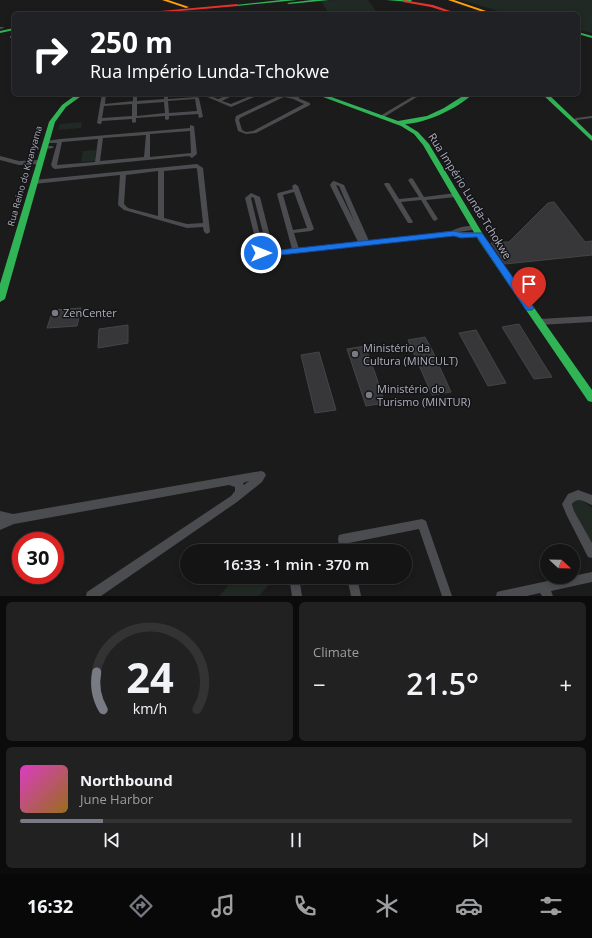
<!DOCTYPE html>
<html lang="en">
<head>
<meta charset="utf-8">
<style>
	:root { --surface:#141415; --page:#212122; --text:#f1f3f6; --muted:#9d9ea0; --line:#333334; --accent:#797b84 }
	body { margin:0; font-family:"Open Sans",sans-serif; background:var(--page); color:var(--text); height:100vh; display:flex; flex-direction:column; font-size:15px; white-space:nowrap }
	* { box-sizing:border-box; margin:0 }
	p { font-size:13px; color:var(--muted) }
	.icon { flex:none; width:22px; height:22px; fill:none; stroke:currentColor; stroke-width:2; stroke-linecap:round; stroke-linejoin:round }
	.map { position:relative; height:596px; overflow:hidden }
	.side { display:flex; flex-direction:column; gap:6px; padding:6px; background:#0b0b0c; flex:1 }
	.side>* { flex:none }
	.guide { position:absolute; left:12px; top:12px; width:568px; height:84px; border-radius:6px; box-shadow:0 2px 6px #0003,0 0 0 1px var(--line); background:#202124; color:#fff; overflow:hidden }
	.needle { width:26px; rotate:112deg }
	.fabs { position:absolute; left:540px; top:544px; display:grid; gap:8px }
	.fabs a { display:grid; place-items:center; width:40px; height:40px; border-radius:50%; background:var(--surface); box-shadow:0 2px 6px #0003,0 0 0 1px var(--line); font-size:20px }
	.speed { position:absolute; left:12px; top:532px; display:flex; gap:8px; font-size:20px; font-weight:700; text-align:center }
	.speed>* { display:grid; place-content:center; width:52px; height:52px; border-radius:50%; background:var(--surface); box-shadow:0 2px 6px #0003,0 0 0 1px var(--line); line-height:1 }
	.speed .limit { border:6px solid #d22; background:#fff; color:#111 }
	.pin { position:absolute; display:grid; place-items:center; width:34px; height:34px; color:#fff; margin:-41px -17px; border-radius:50% 50% 50% 0; rotate:-45deg; box-shadow:0 0 4px #0007 }
	.pin .icon { rotate:45deg }
	.me { position:absolute; width:44px; margin:-22px; rotate:90deg; stroke-linejoin:round; filter:drop-shadow(0 0 3px #0008) }
	.turn { display:flex; align-items:center; gap:14px; height:84px; padding:0 12px; font-size:18px }
	.turn .icon { width:52px; height:52px; stroke-width:2.5 }
	.turn b { display:block; font-size:28px; line-height:34px }
	.big { font-size:30px; font-weight:600; line-height:1.1 }
	.side .card { flex:1; display:flex; flex-direction:column; justify-content:center; gap:6px; min-width:0; padding:0 14px; border-radius:6px; background:var(--page) }
	.side .dial { align-items:center; gap:0 }
	.dial svg { height:104px; overflow:visible; fill:none; stroke:var(--line); stroke-width:7; stroke-linecap:round; text-anchor:middle }
	.dial text { fill:var(--text); stroke:none }
	.song { display:flex; align-items:center; gap:12px }
	.cover { width:48px; height:48px; border-radius:6px; background:linear-gradient(135deg,hsl(310 70% 55%),hsl(40 70% 35%)) }
	.played { height:4px; border-radius:2px; background:linear-gradient(90deg,var(--accent) 15%,var(--line) 15%) }
	.keys { display:flex; justify-content:space-around; direction:ltr }
	.heat { display:flex; justify-content:space-between; align-items:center; font-size:22px; direction:ltr }
	.side .tiles { flex:1; display:grid; gap:6px; grid-template-columns:1fr 1fr }
	.card:last-child { grid-column:span 2 }
	.trip { position:absolute; left:180px; top:544px; width:232px; height:40px; border-radius:20px; background:var(--surface); box-shadow:0 2px 6px #0003,0 0 0 1px var(--line); font-weight:600; line-height:40px; text-align:center }
	.dock { display:flex; height:64px; justify-content:space-around; align-items:center; background:#080808; color:var(--muted) }
	.dock .icon { width:28px; height:28px }
	.dock .active { color:var(--accent) }
	.dock b { font-size:18px; color:var(--text) }
	.map>svg:first-child { display:block }
	.green { fill:#202923 }
	.building { fill:#37373a; stroke:#444548 }
	.lines { fill:none; stroke-linecap:round; stroke-linejoin:round }
	.street-tunnel-far1 { stroke:#38393c; stroke-width:4.5; stroke-dasharray:4.5 2; stroke-linecap:butt }
	.street-tunnel { stroke:#38393c; stroke-width:6; stroke-dasharray:6 3; stroke-linecap:butt }
	.street { fill:#4b4c4f; fill-rule:evenodd }
	.fast { fill:#30b455; fill-rule:evenodd }
	.slow { fill:#ff9f0a; fill-rule:evenodd }
	.jam { fill:#e5322d; fill-rule:evenodd }
	.route { fill:#1a73e8; stroke:#114b97 }
	.poi-dot { fill:#797b84; stroke:#151518; stroke-width:1.5 }
	.labels { text-anchor:middle; stroke-width:3; stroke-linejoin:round; paint-order:stroke }
	.far-street-label { font-size:9px; fill:#acafbc; stroke:#151518 }
	.street-label { font-size:11px; fill:#acafbc; stroke:#151518 }
	.poi-label { font-size:11px; fill:#acafbc; stroke:#151518; text-anchor:start }
</style>
</head>
<body>
<div class="map">
<svg width="592" height="596" viewBox="0 0 592 596">
	<rect width="100%" height="100%" fill="#1b1b1c"/>
	<!-- green -->
	<g class="green">
		<polygon points="334,0 368,0 378,14 329,14 321,1"/>
		<polygon points="461,0 592,0 592,33 578,30 578,14 508,14"/>
		<polygon points="82,122 81,128 58,130 60,124"/>
		<polygon points="96,150 95,161 81,162 83,151"/>
		<polygon points="577,500 582,500 592,508 592,544 572,508 574,501"/>
		<polygon points="236,577 269,577 273,580 259,596 219,596"/>
	</g>
	<!-- building -->
	<g class="building">
		<polygon points="554,202 585,242 592,241 592,255 505,264 491,243 509,242 548,203"/>
		<polygon points="81,308 77,326 47,328 53,310"/>
		<polygon points="519,324 543,363 552,377 534,379 502,327"/>
		<polygon points="128,325 128,343 98,348 99,329"/>
		<polygon points="476,330 506,383 488,386 459,333"/>
		<polygon points="425,337 432,350 451,392 432,395 408,340"/>
		<polygon points="365,346 375,373 385,403 366,406 347,349"/>
		<polygon points="319,352 336,410 315,413 301,355"/>
	</g>
	<g class="lines">
		<!-- street-tunnel-far1 -->
		<polyline class="street-tunnel-far1" points="73,94 75,94"/>
		<!-- street-tunnel -->
		<polyline class="street-tunnel" points="27,159 32,159"/>
		<!-- street -->
		<g class="street">
			<polygon points="0,27 3,27 4,28 0,29"/>
			<rect x="10" y="36" width="4" height="2"/>
			<polygon points="33,94 65,94 60,97 35,95"/>
			<path d="M102 94H106L105 104 133 101V94H137V101L164 99V94H168V99L197 97 199 98 203 117 199 118 198 114 169 116V119L167 120 165 119V116L136 118V122L134 123 132 122V119L102 121 101 124H99L97 123ZM195 99 197 111 169 113 168 101ZM164 102 165 113 137 116V104ZM132 104V116L102 118 104 106Z"/>
			<polygon points="200,94 206,94 218,99 230,94 236,94 222,101 231,104 255,94 261,94 231,107"/>
			<path d="M299 94H305L298 98 310 103V105L256 133 246 134 238 131 235 120 236 116 281 95 294 97ZM284 97 293 99 304 104 253 131 246 132 242 130 239 120 240 118Z"/>
			<polygon points="417,94 422,94 384,117 380,116"/>
			<polygon points="592,116 592,118 577,120 578,123 576,124 574,124 573,120 576,118"/>
			<path d="M190 125 194 126 197 154 192 158 189 156 55 169 53 168 51 165 57 143H46L44 142 46 141 60 139 190 128ZM190 131 191 153 150 157V134ZM146 135 144 157 100 161 103 138ZM98 139 95 162 57 165 62 142Z"/>
			<path d="M42 146H52L54 147C52 149 44 149 42 147Z"/>
			<polygon points="0,156 19,161 40,160 43,162 40,164 19,165 0,160"/>
			<path d="M197 164 203 168 210 232 207 234 204 232 203 227 187 228 124 210 118 205 120 175 34 184 31 182 34 180ZM196 168 197 169 203 223 187 224 164 218V171ZM158 171V216L128 208 124 204 126 175Z"/>
			<polygon points="411,178 413,179 424,197 456,193 459,195 456,197 426,200 438,219 435,221 433,220 421,200 401,202 413,222 412,223 408,223 384,184 385,183 389,183 399,199 419,197 408,180"/>
			<path d="M334 181 344 185 369 241 452 231C458 227 473 224 479 228L478 229 459 232H479L482 234C475 238 462 237 454 235L274 256 259 254 245 198 251 193 260 197 274 252 292 249 277 194 278 193 293 189 292 186 295 184 298 186 314 229 311 231 294 233 299 249 358 242 330 185 332 182ZM336 185 339 186 355 223ZM294 192 307 228 293 230 283 195ZM252 197 254 198 268 252H264L251 198Z"/>
			<polygon points="592,316 592,322 539,325 536,324 535,322 536,320 539,319"/>
			<path d="M261 471 264 472 266 475 262 482 237 502 101 596H86L87 592 231 496 235 491V487L229 485 14 524 0 530V511L13 514ZM249 481 244 485 243 483Z"/>
			<path d="M578 490 592 495V505C584 502 578 496 572 504L574 511 592 543V558L588 557 567 516 562 504 568 494Z"/>
			<polygon points="422,519 426,521 427,524 452,596 442,596 419,529 349,543 350,551 340,551 338,539 339,535 343,534"/>
			<polygon points="592,572 592,582 551,591 553,596 542,596 540,593 527,596 496,596 497,592 501,591 566,577 573,577 573,576"/>
			<polygon points="289,577 299,577 302,596 292,596"/>
			<polygon points="347,577 357,577 361,596 351,596"/>
		</g>
		<!-- fast -->
		<g class="fast">
			<polygon points="281,0 297,0 237,6 235,5"/>
			<polygon points="312,0 329,0 289,4 287,3"/>
			<polygon points="386,0 411,0 412,1 410,2"/>
			<polygon points="14,28 14,30 0,33 0,31"/>
			<polygon points="578,32 592,36 592,38 578,34"/>
			<polygon points="77,94 84,94 66,107 55,122 5,299 0,302 0,284 49,122 62,105"/>
			<path d="M315 94H323L398 121 427 116 444 108 466 94H473C456 109 427 123 405 124L418 132 429 144 487 241 592 390V402L588 401 479 241 423 145 414 134 401 126Z"/>
			<polygon points="542,94 548,94 592,136 592,141"/>
		</g>
		<!-- slow -->
		<g class="slow">
			<polygon points="162,0 168,0 189,7 186,8"/>
			<polygon points="448,0 454,0 495,14 489,14"/>
		</g>
		<!-- jam -->
		<g class="jam">
			<polygon points="403,0 433,5 459,14 453,14 431,7 403,2"/>
			<polygon points="237,4 238,6 145,14 128,14"/>
		</g>
	</g>
	<!-- route -->
	<polygon class="route" points="454,231 462,233 482,233 532,305 534,308 532,310 526,310 477,237 461,238 454,236 271,256 261,255 257,253 261,250 271,251"/>
	<!-- markers -->
	<g class="poi-dot">
		<circle cx="55" cy="313" r="4"/>
		<circle cx="355" cy="354" r="4"/>
		<circle cx="369" cy="395" r="4"/>
	</g>
	<g class="labels">
		<!-- far-street labels -->
		<g class="far-street-label">
			<text transform="translate(25 176) rotate(-74)" y="3">Rua Reino do Kwanyama</text>
		</g>
		<!-- street labels -->
		<g class="street-label">
			<text transform="translate(470 196) rotate(58)" y="4">Rua Império Lunda-Tchokwe</text>
		</g>
		<!-- poi labels -->
		<g class="poi-label">
			<text x="63" y="317">ZenCenter</text>
			<text x="363" y="352">Ministério da<tspan x="363" dy="13">Cultura (MINCULT)</tspan></text>
			<text x="377" y="393">Ministério do<tspan x="377" dy="13">Turismo (MINTUR)</tspan></text>
		</g>
	</g>
</svg>
<div class="fabs">
<a><svg class="needle" viewBox="-14 -14 28 28"><path d="M0-13l5 13h-10z" fill="#e53935"/><path d="M0 13l5-13h-10z" fill="#9d9ea0"/></svg></a>
</div>
<div class="speed"><div class="limit">30</div></div>
<div class="pin" style="left:529px;top:308px;background:#d93025"><svg class="icon" aria-label="arrive" viewBox="0 0 24 24"><path d="M6 21V4h12l-3 4 3 4H6"/></svg></div>
<svg class="me" style="left:261px;top:253px" viewBox="-20 -20 40 40"><circle r="17" fill="#1a73e8" stroke="#fff" stroke-width="3"/><path d="M0-11L8 9 0 5-8 9z" fill="#fff"/></svg>
<div class="trip">16:33 · 1 min · 370 m</div>
<div class="guide">
<div class="turn"><svg class="icon" aria-label="right" viewBox="0 0 24 24"><path d="M7 20v-9h11M14 6l5 5-5 5"/></svg><div><b>250 m</b>Rua Império Lunda-Tchokwe</div></div>
</div>
</div>
<section class="side">
<div class="tiles">
<div class="card dial"><svg viewBox="0 0 100 80">
<path d="M14 69A42 42 0 1 1 86 69"/>
<path d="M14 69A42 42 0 0 1 9 40" stroke="#797b84"/>
<text x="50" y="56" font-size="32" font-weight="700">24</text>
<text x="50" y="72" font-size="11">km/h</text>
</svg></div>
<div class="card"><p>Climate</p>
<div class="heat"><a>−</a><b class="big">21.5°</b><a>+</a></div>
</div>
<div class="card">
<div class="song"><i class="cover"></i><div><b>Northbound</b><p>June Harbor</p></div></div>
<div class="played"></div>
<div class="keys"><svg class="icon" aria-label="previous" viewBox="0 0 24 24"><path d="M18 5L8 12l10 7zM5 5v14"/></svg><svg class="icon" aria-label="pause" viewBox="0 0 24 24"><path d="M8 5v14M16 5v14"/></svg><svg class="icon" aria-label="next" viewBox="0 0 24 24"><path d="M6 5l10 7-10 7zM19 5v14"/></svg></div>
</div>
</div>
</section>
<nav class="dock">
<b>16:32</b>
<svg class="icon active" aria-label="directions" viewBox="0 0 24 24"><path d="M12 3l9 9-9 9-9-9zM9 14v-3h6M13 9l2 2-2 2"/></svg>
<svg class="icon" aria-label="music" viewBox="0 0 24 24"><path d="M9 18V5l10-2v13"/><circle cx="6" cy="18" r="3"/><circle cx="16" cy="16" r="3"/></svg>
<svg class="icon" aria-label="phone" viewBox="0 0 24 24"><path d="M5 4h4l2 5-3 2q2 4 5 5l2-3 5 2v4C11 20 4 13 5 4z"/></svg>
<svg class="icon" aria-label="climate" viewBox="0 0 24 24"><path d="M12 3v18M4 7l16 10M4 17L20 7"/></svg>
<svg class="icon" aria-label="car" viewBox="0 0 24 24"><path d="M5 17H2v-5l4-1 3-4h7l3 4 3 1v5h-3M9 17h6M6 11h13"/><circle cx="7" cy="17" r="2"/><circle cx="17" cy="17" r="2"/></svg>
<svg class="icon" aria-label="filters" viewBox="0 0 24 24"><path d="M4 7h16M4 17h16"/><circle cx="9" cy="7" r="2"/><circle cx="15" cy="17" r="2"/></svg>
</nav>
</body>
</html>
